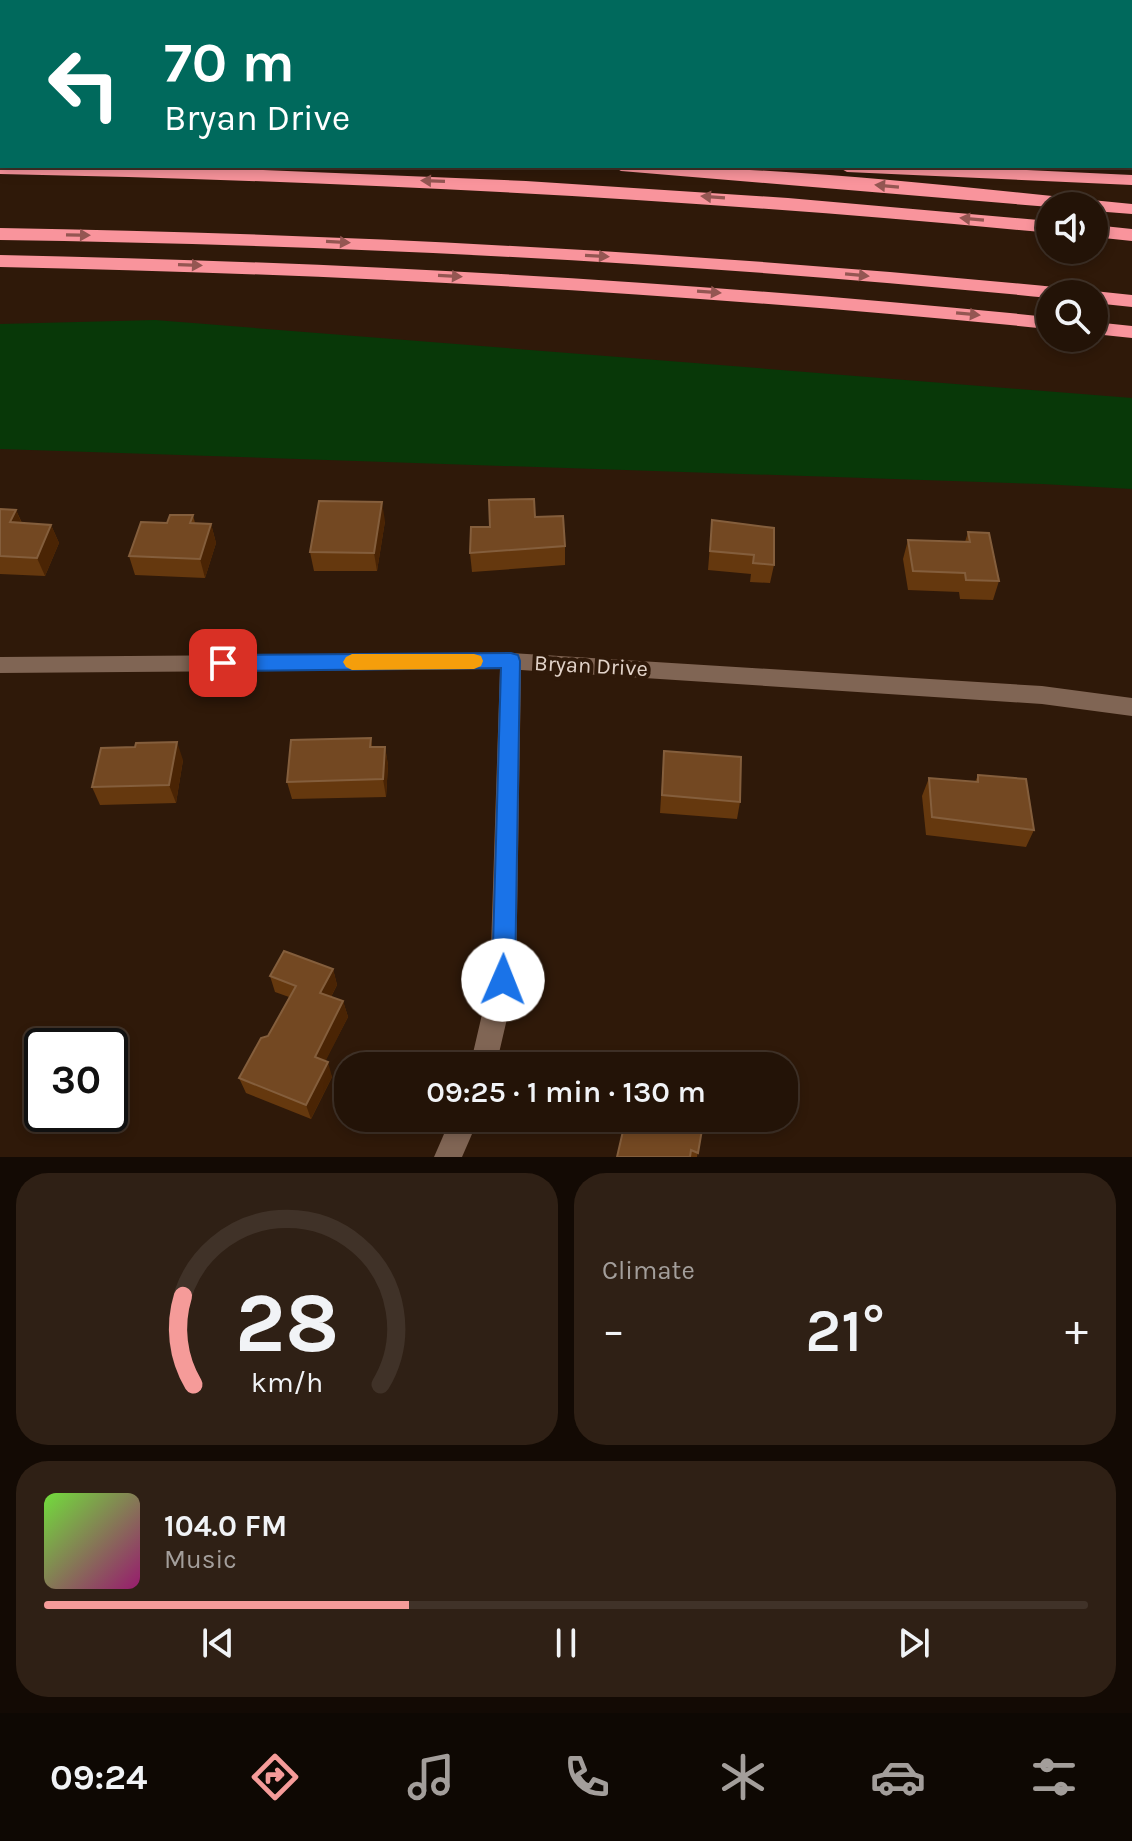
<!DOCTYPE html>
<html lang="en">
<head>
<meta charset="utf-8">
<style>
	:root { --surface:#231307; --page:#2f2015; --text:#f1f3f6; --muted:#a39e9b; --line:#403228; --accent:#f59b99 }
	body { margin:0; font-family:Karla,sans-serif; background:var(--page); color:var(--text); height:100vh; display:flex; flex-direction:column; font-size:30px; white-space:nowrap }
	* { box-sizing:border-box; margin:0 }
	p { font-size:26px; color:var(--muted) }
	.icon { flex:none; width:44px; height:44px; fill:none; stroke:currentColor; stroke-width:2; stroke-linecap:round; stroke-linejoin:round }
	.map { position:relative; height:1157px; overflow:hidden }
	.drawer { display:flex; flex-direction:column; gap:16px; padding:16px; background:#130a04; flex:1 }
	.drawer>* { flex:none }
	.guide { position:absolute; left:0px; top:0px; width:1132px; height:168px; box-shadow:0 4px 12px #0003,0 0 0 2px var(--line); background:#00695c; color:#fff; overflow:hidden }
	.buttons { position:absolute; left:1036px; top:192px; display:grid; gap:16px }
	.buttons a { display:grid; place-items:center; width:72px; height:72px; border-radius:50%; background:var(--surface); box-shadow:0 4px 12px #0003,0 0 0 2px var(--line); font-size:40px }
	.speed { position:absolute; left:24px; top:1028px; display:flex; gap:16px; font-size:40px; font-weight:700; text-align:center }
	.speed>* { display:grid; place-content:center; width:104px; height:104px; border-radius:50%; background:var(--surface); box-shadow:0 4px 12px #0003,0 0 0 2px var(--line); line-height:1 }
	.speed .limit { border:4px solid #111; border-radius:12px; background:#fff; color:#111 }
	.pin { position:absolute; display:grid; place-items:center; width:68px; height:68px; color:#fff; margin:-34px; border-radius:16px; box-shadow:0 4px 12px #0006 }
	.me { position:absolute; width:88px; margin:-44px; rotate:1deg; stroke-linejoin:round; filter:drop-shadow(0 0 6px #0008) }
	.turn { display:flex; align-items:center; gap:28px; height:168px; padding:0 32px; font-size:36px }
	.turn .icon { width:104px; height:104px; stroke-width:2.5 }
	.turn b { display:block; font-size:56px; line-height:68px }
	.big { font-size:60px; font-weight:600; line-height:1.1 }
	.drawer .card { flex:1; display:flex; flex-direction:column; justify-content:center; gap:12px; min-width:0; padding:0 28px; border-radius:32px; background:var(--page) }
	.drawer .dial { align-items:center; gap:0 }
	.dial svg { height:208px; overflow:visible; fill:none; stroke:var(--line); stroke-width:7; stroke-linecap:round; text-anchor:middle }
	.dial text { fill:var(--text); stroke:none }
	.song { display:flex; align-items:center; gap:24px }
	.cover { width:96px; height:96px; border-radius:12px; background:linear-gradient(135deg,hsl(100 70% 55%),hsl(320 70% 35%)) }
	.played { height:8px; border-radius:4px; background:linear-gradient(90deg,var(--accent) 35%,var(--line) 35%) }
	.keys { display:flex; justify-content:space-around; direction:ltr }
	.heat { display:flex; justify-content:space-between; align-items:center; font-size:44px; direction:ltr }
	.drawer .tiles { flex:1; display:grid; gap:16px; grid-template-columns:1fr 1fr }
	.card:last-child { grid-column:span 2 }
	.trip { position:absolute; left:334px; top:1052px; width:464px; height:80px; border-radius:32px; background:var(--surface); box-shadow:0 4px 12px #0003,0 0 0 2px var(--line); font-weight:600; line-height:80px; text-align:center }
	.tab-bar { display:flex; height:128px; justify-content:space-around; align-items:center; background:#0e0803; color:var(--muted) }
	.tab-bar .icon { width:56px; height:56px }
	.tab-bar .current { color:var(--accent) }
	.tab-bar b { font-size:36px; color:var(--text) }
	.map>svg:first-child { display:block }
	.green { fill:#083808 }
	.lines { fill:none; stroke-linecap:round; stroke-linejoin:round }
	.river { fill:#137088; fill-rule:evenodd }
	.minor { fill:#806554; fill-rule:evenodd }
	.highway { fill:#f9949c; fill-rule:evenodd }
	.wall { fill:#65380e }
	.shaded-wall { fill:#4a2404 }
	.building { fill:#734822; stroke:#845e3c; stroke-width:2 }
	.oneway { fill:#945652 }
	.route { fill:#1a73e8; stroke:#114b97; stroke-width:2 }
	.slow { fill:#f59e0b }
	.labels { text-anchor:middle; stroke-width:8; stroke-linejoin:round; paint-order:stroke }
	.street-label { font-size:22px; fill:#e2d3c9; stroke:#2f1909 }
</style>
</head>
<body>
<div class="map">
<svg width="1132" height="1157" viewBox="0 0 1132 1157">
	<rect width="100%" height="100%" fill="#2f1909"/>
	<!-- green -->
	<polygon class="green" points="155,320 1132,398 1132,489 1042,484 0,449 0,324"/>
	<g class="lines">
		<!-- river -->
		<g class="river">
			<rect x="0" y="37" width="2" height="22"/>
			<rect x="1130" y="45" width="2" height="22"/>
		</g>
		<!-- minor -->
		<g class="minor">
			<polygon points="511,653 1042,686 1132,698 1132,716 1042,704 521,670 516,980 496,1066 470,1066 490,980 500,669 0,673 0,657"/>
			<polygon points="451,1118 479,1118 462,1157 434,1157"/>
		</g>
		<!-- highway -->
		<g class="highway">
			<rect x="0" y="140" width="2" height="10"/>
			<path d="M0 164 263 170 526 181 788 198 1050 221V233C701 199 351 181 0 174Z"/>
			<path d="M612 166C786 166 959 187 1132 204V214L1094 211V206L1050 207 621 171Z"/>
			<polygon points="941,166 1132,175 1132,185 847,172 838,167"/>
			<polygon points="1094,225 1132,229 1132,241 1094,237"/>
			<path d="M0 228C356 234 710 253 1064 288L1074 294H1050V298C701 263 351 245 0 240Z"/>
			<path d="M0 255C351 262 701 282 1050 317V329C701 294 351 274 0 267Z"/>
			<polygon points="1094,291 1132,295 1132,307 1094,303 1094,294 1086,294"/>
			<polygon points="1094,322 1132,326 1132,338 1094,334"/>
		</g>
	</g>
	<!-- wall -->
	<g class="wall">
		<polygon points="0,0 273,0 273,2 2,2 2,6 0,5"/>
		<polygon points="0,509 16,510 22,523 51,525 59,543 45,576 0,574"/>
		<polygon points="193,515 195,523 211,524 216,543 205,578 135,575 129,556 167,523"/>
		<polygon points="535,517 565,546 565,565 472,572 470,553 490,527"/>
		<polygon points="712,520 774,565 770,583 750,582 751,574 708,570"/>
		<polygon points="385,521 377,571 314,571 310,552"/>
		<polygon points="968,532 999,581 993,600 960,599 959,592 908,590 903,559 908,540 965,542"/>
		<polygon points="371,738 372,747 385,747 388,765 386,797 292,799 287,782"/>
		<polygon points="664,751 740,802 737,819 660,813"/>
		<polygon points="183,760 176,803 100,805 92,787"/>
		<polygon points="978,775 1034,830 1026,847 926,835 922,796 929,778 975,782"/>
		<polygon points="333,969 337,985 331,997 343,1001 348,1017 325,1061 332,1077 311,1119 246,1093 239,1078 268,1036 289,997 275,992 270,976"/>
		<polygon points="704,1118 697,1157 617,1157"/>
	</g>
	<!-- shaded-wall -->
	<g class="shaded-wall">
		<rect x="176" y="0" width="97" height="2"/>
		<polygon points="382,502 385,521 377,571 374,553"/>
		<polygon points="16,510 24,529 10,522"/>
		<polygon points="211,524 216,543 205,578 200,559"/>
		<polygon points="51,525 59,543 45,576 37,558"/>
		<polygon points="177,742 183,760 176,803 169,785"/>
		<polygon points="385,747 388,765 386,797 383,779"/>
		<polygon points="333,969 337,985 325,1008 320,993"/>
		<polygon points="343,1001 348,1017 320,1072 315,1057"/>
		<polygon points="328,1062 332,1077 311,1119 306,1105"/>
	</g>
	<!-- building -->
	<g class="building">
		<polygon points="534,499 535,517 563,516 565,546 470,553 471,527 490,527 489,500"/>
		<polygon points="319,501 382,502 374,553 310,552"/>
		<polygon points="0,509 16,510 10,522 51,525 37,558 0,556"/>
		<polygon points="170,515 193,515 190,523 211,524 200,559 129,556 141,522 167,523"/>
		<polygon points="712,520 774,528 774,565 753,563 754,555 710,551"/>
		<polygon points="968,532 989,533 999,581 966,580 965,573 913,571 908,540 970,542"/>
		<polygon points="371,738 370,747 385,747 383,779 287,782 291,740"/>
		<polygon points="177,742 169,785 92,787 101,748 135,747 136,743"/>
		<polygon points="664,751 741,757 740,802 662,795"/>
		<polygon points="978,775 1026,779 1034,830 932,817 929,778 978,782"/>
		<polygon points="284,951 333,969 320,993 343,1001 315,1057 328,1062 306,1105 239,1078 261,1038 268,1036 296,986 270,976"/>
		<polygon points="657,1055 703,1066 655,1066"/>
		<polygon points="626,1118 704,1118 698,1153 691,1150 690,1157 617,1157"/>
	</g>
	<!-- one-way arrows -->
	<defs><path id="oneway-solid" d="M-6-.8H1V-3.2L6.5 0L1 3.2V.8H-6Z" transform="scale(2)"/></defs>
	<g class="oneway">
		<use href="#oneway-solid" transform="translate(433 181) rotate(-178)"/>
		<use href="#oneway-solid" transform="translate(887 186) rotate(-175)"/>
		<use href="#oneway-solid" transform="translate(713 197) rotate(-176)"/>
		<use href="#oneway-solid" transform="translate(972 219) rotate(-175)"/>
		<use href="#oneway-solid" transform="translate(78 235) rotate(1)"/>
		<use href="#oneway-solid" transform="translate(338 242) rotate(3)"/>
		<use href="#oneway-solid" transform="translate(597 256) rotate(3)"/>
		<use href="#oneway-solid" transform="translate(190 265) rotate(2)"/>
		<use href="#oneway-solid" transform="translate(857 275) rotate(5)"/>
		<use href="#oneway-solid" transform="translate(450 276) rotate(3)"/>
		<use href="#oneway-solid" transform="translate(709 292) rotate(4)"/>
		<use href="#oneway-solid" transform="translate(968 314) rotate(5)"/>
	</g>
	<!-- route -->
	<polygon class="route" points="511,653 518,655 520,661 515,980 512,988 503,991 495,988 492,980 501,668 223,671 217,668 214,663 217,658 223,655"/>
	<!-- slow -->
	<polygon class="slow" points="352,654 474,654 481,656 483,661 481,666 474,669 352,670 346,667 343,662 346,657"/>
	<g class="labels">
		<!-- street labels -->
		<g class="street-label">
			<text transform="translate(591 665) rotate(3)" y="8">Bryan Drive</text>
		</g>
	</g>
</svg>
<div class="buttons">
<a><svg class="icon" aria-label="sound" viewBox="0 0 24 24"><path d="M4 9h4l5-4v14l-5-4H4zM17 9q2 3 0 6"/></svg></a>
<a><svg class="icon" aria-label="search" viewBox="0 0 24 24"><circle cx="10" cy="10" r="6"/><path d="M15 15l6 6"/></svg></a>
</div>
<div class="speed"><div class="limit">30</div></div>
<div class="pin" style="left:223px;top:663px;background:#d93025"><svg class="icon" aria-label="arrive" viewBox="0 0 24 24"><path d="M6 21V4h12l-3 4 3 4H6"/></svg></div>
<svg class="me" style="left:503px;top:980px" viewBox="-20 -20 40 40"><circle r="19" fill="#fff"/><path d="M0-13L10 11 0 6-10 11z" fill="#1a73e8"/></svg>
<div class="trip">09:25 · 1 min · 130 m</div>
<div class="guide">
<div class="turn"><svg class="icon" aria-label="left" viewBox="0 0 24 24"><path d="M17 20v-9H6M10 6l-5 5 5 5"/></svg><div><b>70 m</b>Bryan Drive</div></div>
</div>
</div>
<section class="drawer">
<div class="tiles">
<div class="card dial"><svg viewBox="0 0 100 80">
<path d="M14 69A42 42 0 1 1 86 69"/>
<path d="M14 69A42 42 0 0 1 10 35" stroke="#f59b99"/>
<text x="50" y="56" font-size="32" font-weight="700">28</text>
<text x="50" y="72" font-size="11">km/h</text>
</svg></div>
<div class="card"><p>Climate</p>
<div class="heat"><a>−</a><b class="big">21°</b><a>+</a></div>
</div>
<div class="card">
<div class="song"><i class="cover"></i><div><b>104.0 FM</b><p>Music</p></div></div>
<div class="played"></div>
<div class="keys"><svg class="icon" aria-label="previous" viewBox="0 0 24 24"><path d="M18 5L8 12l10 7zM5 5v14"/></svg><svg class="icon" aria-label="pause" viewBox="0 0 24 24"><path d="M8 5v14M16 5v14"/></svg><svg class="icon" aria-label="next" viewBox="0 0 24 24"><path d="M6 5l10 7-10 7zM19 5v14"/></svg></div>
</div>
</div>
</section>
<nav class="tab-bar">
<b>09:24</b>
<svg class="icon current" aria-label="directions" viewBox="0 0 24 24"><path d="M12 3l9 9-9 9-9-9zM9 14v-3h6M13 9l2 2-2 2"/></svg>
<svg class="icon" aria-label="music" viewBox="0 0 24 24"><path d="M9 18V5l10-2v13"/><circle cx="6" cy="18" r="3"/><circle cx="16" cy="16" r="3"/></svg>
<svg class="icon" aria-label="phone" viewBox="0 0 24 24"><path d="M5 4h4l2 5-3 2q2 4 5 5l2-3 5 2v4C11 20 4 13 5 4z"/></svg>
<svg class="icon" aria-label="climate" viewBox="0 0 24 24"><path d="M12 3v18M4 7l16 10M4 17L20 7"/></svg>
<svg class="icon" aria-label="car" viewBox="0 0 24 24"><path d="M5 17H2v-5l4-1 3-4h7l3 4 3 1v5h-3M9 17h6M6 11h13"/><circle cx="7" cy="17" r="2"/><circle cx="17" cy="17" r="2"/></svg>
<svg class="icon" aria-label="filters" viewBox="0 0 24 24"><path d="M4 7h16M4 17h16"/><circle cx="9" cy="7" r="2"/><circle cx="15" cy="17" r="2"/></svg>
</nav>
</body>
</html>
